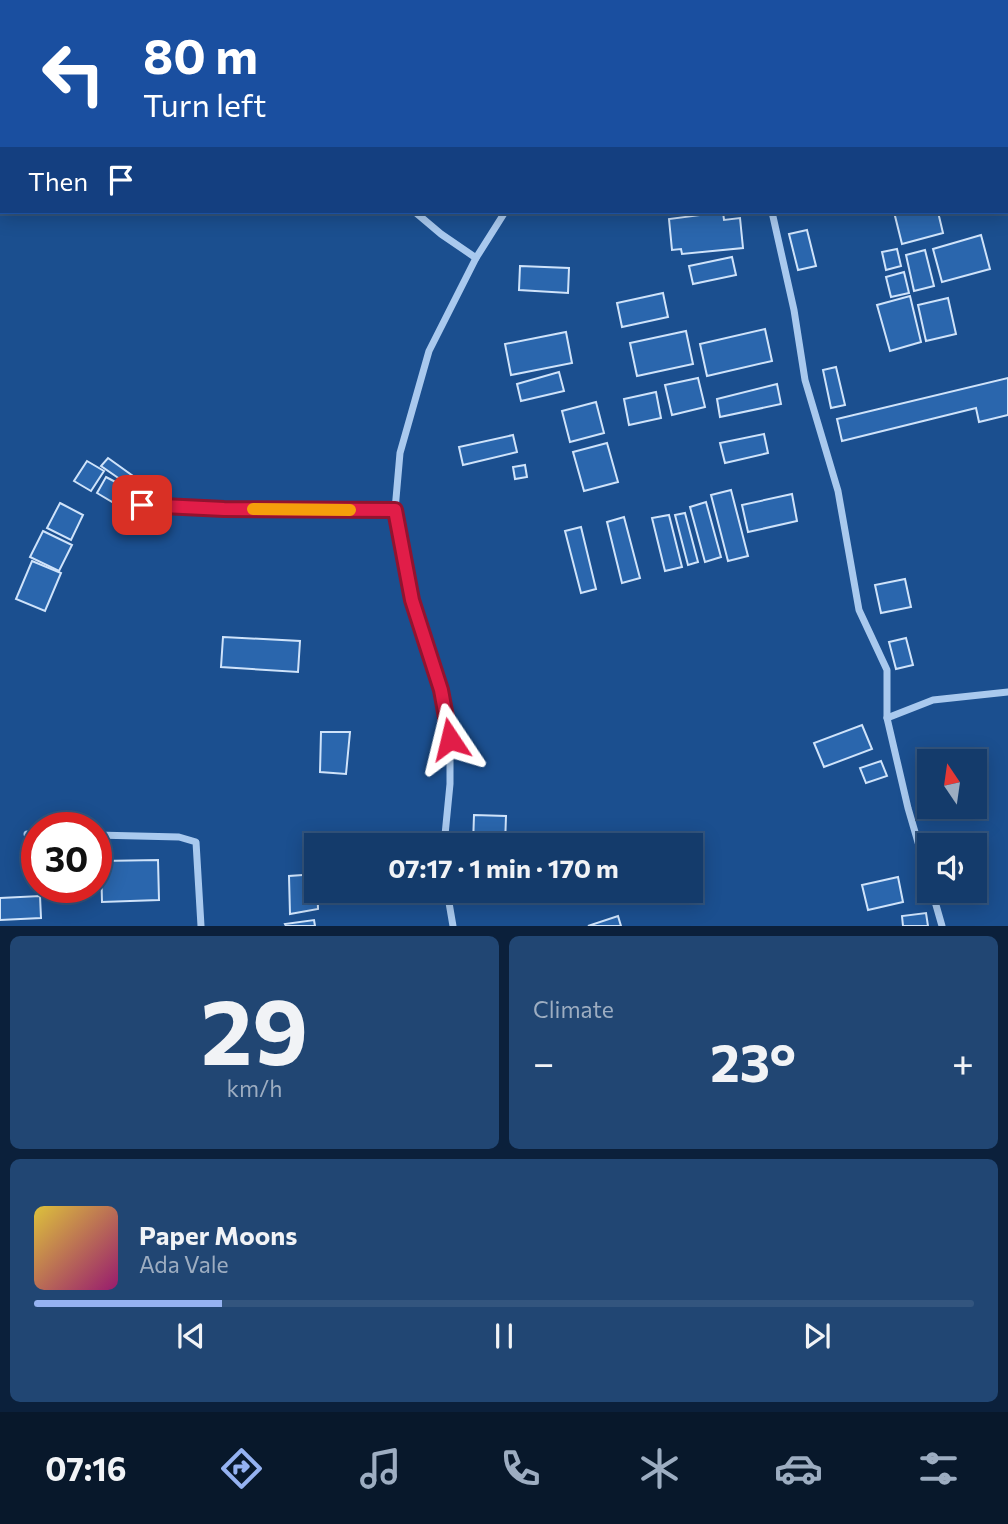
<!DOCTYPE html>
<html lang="en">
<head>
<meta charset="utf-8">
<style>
	:root { --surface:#143b6b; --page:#214673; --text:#f1f3f6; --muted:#9dadc1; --line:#33557e; --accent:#95b2f1 }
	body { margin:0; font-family:Commissioner,sans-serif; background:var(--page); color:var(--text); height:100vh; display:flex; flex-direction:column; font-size:26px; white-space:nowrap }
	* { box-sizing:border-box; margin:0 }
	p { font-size:23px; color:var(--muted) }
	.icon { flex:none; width:38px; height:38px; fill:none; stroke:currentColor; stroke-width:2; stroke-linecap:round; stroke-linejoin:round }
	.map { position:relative; height:926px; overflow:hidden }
	.drawer { display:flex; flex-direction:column; gap:10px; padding:10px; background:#0b203b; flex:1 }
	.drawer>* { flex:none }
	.guide { position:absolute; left:0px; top:0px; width:1008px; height:214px; box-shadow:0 4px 18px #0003,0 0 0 2px var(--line); background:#1a4fa0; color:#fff; overflow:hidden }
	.needle { width:46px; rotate:347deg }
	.fabs { position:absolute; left:917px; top:749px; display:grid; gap:14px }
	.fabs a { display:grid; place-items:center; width:70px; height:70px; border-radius:0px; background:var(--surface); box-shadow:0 4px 18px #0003,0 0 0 2px var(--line); font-size:35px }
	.speed { position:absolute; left:21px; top:812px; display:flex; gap:14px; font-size:35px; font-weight:700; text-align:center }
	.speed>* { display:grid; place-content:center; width:91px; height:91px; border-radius:50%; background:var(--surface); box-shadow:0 4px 18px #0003,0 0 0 2px var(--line); line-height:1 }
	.speed .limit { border:10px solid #d22; background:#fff; color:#111 }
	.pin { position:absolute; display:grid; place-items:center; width:60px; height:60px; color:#fff; margin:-30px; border-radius:14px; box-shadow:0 4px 10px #0006 }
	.me { position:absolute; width:77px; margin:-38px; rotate:350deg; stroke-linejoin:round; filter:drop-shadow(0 0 5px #0008) }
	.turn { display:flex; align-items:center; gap:24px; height:147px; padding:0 28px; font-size:32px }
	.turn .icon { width:91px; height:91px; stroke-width:2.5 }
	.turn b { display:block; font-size:49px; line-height:60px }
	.then { display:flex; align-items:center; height:66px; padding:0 28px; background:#0003; gap:14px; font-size:26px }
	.big { font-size:52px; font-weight:700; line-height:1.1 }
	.drawer .tile { flex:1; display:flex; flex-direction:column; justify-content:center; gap:10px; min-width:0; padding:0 24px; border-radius:10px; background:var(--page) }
	.drawer .dial { align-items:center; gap:0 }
	.dial b { font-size:91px; line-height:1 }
	.song { display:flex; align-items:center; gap:21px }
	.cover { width:84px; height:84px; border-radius:10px; background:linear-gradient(135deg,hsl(50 70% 55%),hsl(320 70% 35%)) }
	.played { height:7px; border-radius:4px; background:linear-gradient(90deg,var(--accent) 20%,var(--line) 20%) }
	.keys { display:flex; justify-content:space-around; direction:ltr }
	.heat { display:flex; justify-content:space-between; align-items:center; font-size:38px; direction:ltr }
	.drawer .tiles { flex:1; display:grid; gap:10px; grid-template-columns:1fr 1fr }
	.tile:last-child { grid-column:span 2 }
	.trip { position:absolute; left:304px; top:833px; width:399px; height:70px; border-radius:0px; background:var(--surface); box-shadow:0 4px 18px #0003,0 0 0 2px var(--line); font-weight:700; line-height:70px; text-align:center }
	.dock { display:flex; height:112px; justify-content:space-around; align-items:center; background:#08182b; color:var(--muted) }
	.dock .icon { width:49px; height:49px }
	.dock .active { color:var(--accent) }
	.dock b { font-size:32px; color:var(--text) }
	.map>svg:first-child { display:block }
	.building { fill:#2a66ad; stroke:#cfe3fa; stroke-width:2 }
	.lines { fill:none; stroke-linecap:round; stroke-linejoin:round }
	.minor { stroke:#a9c9ee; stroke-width:7 }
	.route-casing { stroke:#92132f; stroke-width:18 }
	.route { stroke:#e11d48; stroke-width:12 }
	.slow { stroke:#f59e0b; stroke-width:12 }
</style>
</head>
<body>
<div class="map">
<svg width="1008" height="926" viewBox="0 0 1008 926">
	<rect width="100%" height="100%" fill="#1b4f8f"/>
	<!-- building -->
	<g class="building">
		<polygon points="723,212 724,220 740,218 743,248 682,254 681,249 672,250 669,219"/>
		<polygon points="894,212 938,212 943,233 902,244"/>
		<polygon points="807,230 816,266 798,270 789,234"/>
		<polygon points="981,235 990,269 942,282 933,249"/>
		<polygon points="897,249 901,266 886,270 882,252"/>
		<polygon points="925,250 934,286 914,291 906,255"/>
		<polygon points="732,257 736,275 693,284 689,266"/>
		<polygon points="520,266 569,268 568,293 519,290"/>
		<polygon points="904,272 909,293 891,297 886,277"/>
		<polygon points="663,293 668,317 622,327 617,303"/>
		<polygon points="910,296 921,342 890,351 877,305"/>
		<polygon points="948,298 956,334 926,341 918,305"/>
		<polygon points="765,329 772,361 707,376 700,344"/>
		<polygon points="686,331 693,364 637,376 630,343"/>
		<polygon points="566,332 572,363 511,375 505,344"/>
		<polygon points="836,367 845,405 831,408 823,370"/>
		<polygon points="559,372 564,391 521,401 517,384"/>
		<polygon points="698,378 705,407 672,415 665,385"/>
		<polygon points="1008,378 1008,415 979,422 976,408 842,441 837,419"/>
		<polygon points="777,384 781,404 720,417 717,399"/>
		<polygon points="656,392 661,418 629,425 624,399"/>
		<polygon points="596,402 604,433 570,442 562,411"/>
		<polygon points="764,434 768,453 725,463 720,443"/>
		<polygon points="513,435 517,452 463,465 459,447"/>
		<polygon points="607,443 618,482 584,491 573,452"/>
		<polygon points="108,458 133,476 127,484 101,466"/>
		<polygon points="87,461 104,471 91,491 74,481"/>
		<polygon points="525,465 527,477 515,479 513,467"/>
		<polygon points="106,477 123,486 114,503 97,493"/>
		<polygon points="731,490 748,556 728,561 711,495"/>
		<polygon points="792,494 797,521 748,532 742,505"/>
		<polygon points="706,502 721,557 705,562 690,507"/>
		<polygon points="60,503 83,515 71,540 47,528"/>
		<polygon points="685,513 698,562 688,565 675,515"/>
		<polygon points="669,515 682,567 665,571 652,518"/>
		<polygon points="624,517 640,578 622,583 607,522"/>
		<polygon points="581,527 596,589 581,593 565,531"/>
		<polygon points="43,531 72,545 59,571 30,557"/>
		<polygon points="32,561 61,573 45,611 16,599"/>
		<polygon points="905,579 911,607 881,613 875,585"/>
		<polygon points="223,637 300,641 298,672 221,667"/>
		<polygon points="906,638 913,665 896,669 889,642"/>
		<polygon points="862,725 872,749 824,767 814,743"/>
		<polygon points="321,732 350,732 346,774 320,772"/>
		<polygon points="881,761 887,776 866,783 860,768"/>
		<polygon points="474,815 506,816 505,845 473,845"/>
		<polygon points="403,840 403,845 333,845 333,842"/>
		<polygon points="158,860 159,900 102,902 101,861"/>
		<polygon points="317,874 318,909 290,914 289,876"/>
		<polygon points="898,877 903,902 868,910 862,885"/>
		<polygon points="40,896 41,918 0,920 0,898"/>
		<polygon points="926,913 928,926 903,926 902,916"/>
		<polygon points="618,916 621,926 588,926"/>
		<polygon points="314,920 315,926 286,926 285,924"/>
	</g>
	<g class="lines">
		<!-- minor -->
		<g class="minor">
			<polyline points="730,0 730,2"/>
			<polyline points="936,0 939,2"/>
			<polyline points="615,2 616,0"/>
			<polyline points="1006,10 1008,10"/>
			<polyline points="0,67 2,67"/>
			<polyline points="1006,186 1007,190"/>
			<polyline points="415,212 441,234 476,258"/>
			<polyline points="772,212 794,310 805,380 838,491 859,610 887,670 887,718 908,808 929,880"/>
			<polyline points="142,505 224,509 395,510"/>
			<polyline points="887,718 933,700 1008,692"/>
			<polyline points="27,834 37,834"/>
			<polyline points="96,835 179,837 196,842 201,926"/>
			<polyline points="444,845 450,784 450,739 441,690 412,600 395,510 400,453 429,351 476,258 505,212"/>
			<polyline points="447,891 453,926"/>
			<polyline points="932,891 942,926"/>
		</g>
	</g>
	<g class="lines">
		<defs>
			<polyline id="route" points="142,505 224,509 395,510 412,600 441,690 450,739"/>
		</defs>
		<!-- route casing -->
		<use href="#route" class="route-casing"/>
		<!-- route -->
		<use href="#route" class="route"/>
		<!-- slow -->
		<polyline class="slow" points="253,509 350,510"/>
	</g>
</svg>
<div class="fabs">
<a><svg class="needle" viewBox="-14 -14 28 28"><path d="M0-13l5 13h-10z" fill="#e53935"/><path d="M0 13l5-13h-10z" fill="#9dadc1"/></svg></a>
<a><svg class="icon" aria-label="sound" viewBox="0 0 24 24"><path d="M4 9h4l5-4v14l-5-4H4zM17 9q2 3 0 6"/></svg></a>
</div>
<div class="speed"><div class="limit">30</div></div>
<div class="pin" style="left:142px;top:505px;background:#d93025"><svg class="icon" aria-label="arrive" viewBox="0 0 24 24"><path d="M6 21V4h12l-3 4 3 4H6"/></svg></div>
<svg class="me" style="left:450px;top:739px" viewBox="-20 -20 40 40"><path d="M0-17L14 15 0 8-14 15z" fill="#e11d48" stroke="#fff" stroke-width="4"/></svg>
<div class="trip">07:17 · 1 min · 170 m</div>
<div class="guide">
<div class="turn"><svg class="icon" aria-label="left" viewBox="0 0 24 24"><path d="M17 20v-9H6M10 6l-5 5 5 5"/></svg><div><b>80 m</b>Turn left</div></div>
<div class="then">Then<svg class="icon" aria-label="arrive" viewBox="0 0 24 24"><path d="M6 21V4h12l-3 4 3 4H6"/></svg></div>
</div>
</div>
<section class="drawer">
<div class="tiles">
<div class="tile dial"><b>29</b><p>km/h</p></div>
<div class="tile"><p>Climate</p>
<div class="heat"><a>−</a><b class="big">23°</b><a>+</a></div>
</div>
<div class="tile">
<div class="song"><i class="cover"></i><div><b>Paper Moons</b><p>Ada Vale</p></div></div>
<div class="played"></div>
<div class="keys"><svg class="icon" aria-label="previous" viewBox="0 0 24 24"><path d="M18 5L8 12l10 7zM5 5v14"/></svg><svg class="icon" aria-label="pause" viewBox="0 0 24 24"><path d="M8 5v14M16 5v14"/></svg><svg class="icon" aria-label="next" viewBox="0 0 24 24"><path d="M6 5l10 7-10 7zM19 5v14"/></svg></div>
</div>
</div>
</section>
<nav class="dock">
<b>07:16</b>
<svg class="icon active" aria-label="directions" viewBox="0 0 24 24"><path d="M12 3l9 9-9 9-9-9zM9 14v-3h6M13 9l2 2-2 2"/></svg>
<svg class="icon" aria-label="music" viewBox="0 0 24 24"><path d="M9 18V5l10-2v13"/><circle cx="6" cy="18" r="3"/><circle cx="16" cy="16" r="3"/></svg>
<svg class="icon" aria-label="phone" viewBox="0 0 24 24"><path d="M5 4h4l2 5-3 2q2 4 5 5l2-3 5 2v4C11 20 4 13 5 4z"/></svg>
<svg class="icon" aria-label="climate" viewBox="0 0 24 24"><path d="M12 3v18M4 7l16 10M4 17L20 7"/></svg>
<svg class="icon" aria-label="car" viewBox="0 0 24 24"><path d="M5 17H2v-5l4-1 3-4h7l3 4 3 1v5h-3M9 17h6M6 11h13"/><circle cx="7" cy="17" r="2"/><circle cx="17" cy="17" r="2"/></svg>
<svg class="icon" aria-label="filters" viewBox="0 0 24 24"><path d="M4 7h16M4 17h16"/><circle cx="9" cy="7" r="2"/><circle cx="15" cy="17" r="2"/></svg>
</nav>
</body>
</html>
